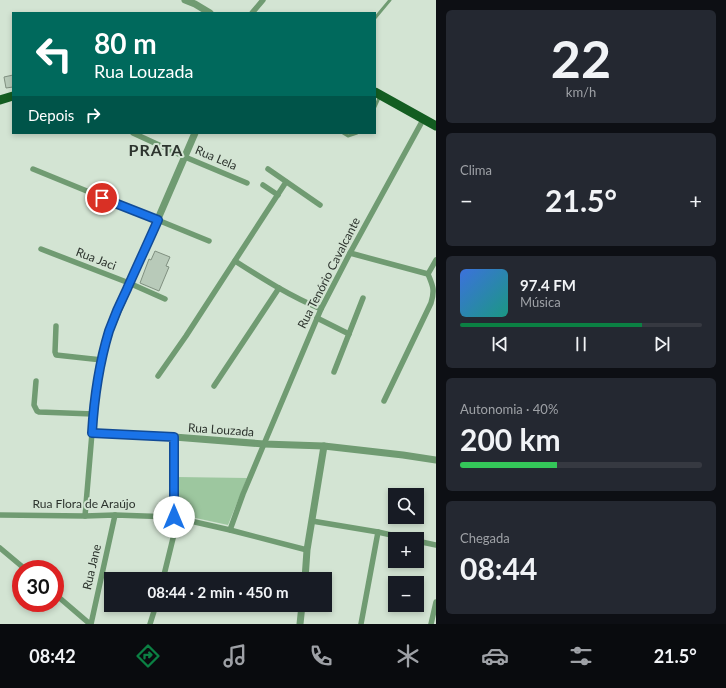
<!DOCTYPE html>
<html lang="pt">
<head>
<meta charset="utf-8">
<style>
	:root { --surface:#171b24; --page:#242831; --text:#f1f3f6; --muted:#9ea1a6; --line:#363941; --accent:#0b8043 }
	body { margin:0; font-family:Lato,sans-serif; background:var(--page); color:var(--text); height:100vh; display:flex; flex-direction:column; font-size:15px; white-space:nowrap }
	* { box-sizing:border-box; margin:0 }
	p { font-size:13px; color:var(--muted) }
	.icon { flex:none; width:22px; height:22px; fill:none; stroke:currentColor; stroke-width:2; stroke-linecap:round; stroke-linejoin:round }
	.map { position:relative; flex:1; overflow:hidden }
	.details { display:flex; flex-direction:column; gap:10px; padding:10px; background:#0d0f14; width:290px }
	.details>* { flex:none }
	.guide { position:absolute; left:12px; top:12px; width:364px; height:122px; border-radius:0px; box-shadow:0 2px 6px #0003; background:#00695c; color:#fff; overflow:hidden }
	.tools { position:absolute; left:388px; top:488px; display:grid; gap:8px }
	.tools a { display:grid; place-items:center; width:36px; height:36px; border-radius:0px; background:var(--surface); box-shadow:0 2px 6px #0003; font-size:20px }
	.speed { position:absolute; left:12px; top:560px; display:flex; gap:8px; font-size:20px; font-weight:700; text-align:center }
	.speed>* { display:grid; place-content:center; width:52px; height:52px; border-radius:50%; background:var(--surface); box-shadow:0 2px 6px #0003; line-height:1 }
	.speed .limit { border:6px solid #d22; background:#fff; color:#111 }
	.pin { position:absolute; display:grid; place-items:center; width:34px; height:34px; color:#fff; margin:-17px; border:2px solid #fff; border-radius:50%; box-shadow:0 1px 4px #0007 }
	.me { position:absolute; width:44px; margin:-22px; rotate:0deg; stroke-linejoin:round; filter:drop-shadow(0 0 3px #0008) }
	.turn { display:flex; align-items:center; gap:14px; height:84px; padding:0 16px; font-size:18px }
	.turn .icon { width:52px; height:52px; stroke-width:2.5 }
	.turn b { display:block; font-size:28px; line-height:34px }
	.then { display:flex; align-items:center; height:38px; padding:0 16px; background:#0003; gap:8px; font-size:15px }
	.big { font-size:30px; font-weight:700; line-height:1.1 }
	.details .tile { flex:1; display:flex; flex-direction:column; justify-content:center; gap:6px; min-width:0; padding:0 14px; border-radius:6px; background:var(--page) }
	.details .dial { align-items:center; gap:0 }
	.dial b { font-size:52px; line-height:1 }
	.song { display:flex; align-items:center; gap:12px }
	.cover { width:48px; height:48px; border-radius:6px; background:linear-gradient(135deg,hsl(220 70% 55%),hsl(170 70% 35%)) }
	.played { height:4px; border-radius:2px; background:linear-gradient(90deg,var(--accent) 75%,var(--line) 75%) }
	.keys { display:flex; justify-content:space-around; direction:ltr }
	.heat { display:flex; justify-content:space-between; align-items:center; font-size:22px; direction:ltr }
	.charge { height:6px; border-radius:3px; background:linear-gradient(90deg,#34c759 40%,var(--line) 0) }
	.trip { position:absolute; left:104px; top:572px; width:228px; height:40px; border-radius:0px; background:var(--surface); box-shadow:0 2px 6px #0003; font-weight:700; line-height:40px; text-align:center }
	.menu { display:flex; height:64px; justify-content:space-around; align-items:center; background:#090b0e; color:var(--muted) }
	.menu .icon { width:28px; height:28px }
	.menu .selected { color:var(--accent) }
	.menu b { font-size:18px; color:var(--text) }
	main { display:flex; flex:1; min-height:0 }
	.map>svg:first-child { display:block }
	.green { fill:#9dc79f }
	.building { fill:#b8cab9; stroke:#809080 }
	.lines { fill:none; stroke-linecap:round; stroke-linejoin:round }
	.service { stroke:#709b72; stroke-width:3 }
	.minor { stroke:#709b72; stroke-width:5.5 }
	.tertiary { stroke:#709b72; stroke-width:7 }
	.primary { stroke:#135d21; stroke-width:9 }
	.route-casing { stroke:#114b97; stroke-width:10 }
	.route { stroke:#1a73e8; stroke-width:7 }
	.labels { text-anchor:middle; stroke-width:4; stroke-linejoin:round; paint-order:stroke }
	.street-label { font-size:12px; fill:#2d342e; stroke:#d3e4d3 }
	.district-label { font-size:16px; font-weight:bold; letter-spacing:1px; fill:#2d342e; stroke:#d3e4d3 }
</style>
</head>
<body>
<main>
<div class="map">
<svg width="436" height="624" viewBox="0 0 436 624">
	<rect width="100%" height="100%" fill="#d3e4d3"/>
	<!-- green -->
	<polygon class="green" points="177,477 247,478 228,525 177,514"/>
	<!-- building -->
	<g class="building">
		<polygon points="13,75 13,87 6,88 4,77"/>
		<polygon points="155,251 170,257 166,266 169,267 159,291 140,283 149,259 151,260"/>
	</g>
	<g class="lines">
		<!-- service -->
		<g class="service">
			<polyline points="375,18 390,0"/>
			<polyline points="375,107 380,96"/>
			<polyline points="343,133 348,136 357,133"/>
		</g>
		<!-- minor -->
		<g class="minor">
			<polyline points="252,13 263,0"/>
			<polyline points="133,133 185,157 247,183"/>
			<polyline points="33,169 209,241"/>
			<polyline points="268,169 320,205"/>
			<polyline points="263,185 278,195"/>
			<polyline points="41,249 129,283 165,299"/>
			<polyline points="350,253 428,274"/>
			<path d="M235 261C263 279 290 296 321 309"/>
			<polyline points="317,318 349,334"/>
			<polyline points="56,326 55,352 56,355 102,360"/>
			<polyline points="334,372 363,298"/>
			<polyline points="158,376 186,336 286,182"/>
			<polyline points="36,381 34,405 37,411 39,412 93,414"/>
			<polyline points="214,386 279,288"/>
			<path d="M384 401 431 303C435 290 433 286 428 274L436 260"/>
			<polyline points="0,515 85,516 115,515 173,517 230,530 307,550"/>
			<polyline points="85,516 92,433"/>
			<polyline points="173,517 174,437"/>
			<polyline points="312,521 378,532 409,539"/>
			<polyline points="230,530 243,494 264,444 321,309 350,253 424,118"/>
			<polyline points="417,541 436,545"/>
			<polyline points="0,548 25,569"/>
			<polyline points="163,579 178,518"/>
			<polyline points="55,594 90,624"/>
			<polyline points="91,624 115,515"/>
			<polyline points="150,624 156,605"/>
			<polyline points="361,624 378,532"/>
			<polyline points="431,624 436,602"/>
		</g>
		<!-- tertiary -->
		<g class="tertiary">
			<polyline points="185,0 195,4 210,13"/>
			<path d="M195 133 110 330C100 363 94 398 92 433L174 437 264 444 324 446 403 455 436 460"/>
			<polyline points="305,579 307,550 324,446"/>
			<polyline points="300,624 302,605"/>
		</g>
		<!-- primary -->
		<g class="primary">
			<polyline points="375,92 436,126"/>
			<polyline points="0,100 13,96"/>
		</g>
	</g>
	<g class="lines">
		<defs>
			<path id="route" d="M102 198 158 220C148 243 137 266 127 289 120 303 114 317 109 331 99 364 94 399 92 433L174 437V517"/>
		</defs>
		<!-- route casing -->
		<use href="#route" class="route-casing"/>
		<!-- route -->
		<use href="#route" class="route"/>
	</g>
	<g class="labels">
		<!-- street labels -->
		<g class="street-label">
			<text transform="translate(216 158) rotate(23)" y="4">Rua Lela</text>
			<text transform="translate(96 259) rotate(21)" y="4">Rua Jaci</text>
			<text transform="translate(329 273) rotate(-63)" y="4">Rua Tenório Cavalcante</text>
			<text transform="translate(221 430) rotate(4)" y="4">Rua Louzada</text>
			<text x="84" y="508">Rua Flora de Araújo</text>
			<text transform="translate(92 567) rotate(-77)" y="4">Rua Jane</text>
		</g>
		<!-- district labels -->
		<g class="district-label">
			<text x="156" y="156">PRATA</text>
		</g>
	</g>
</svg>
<div class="tools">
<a><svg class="icon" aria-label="search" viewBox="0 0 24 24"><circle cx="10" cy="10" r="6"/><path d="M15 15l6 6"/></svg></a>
<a>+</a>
<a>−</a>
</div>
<div class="speed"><div class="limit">30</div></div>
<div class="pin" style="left:102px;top:198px;background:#d93025"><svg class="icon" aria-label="arrive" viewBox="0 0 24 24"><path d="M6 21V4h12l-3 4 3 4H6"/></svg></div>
<svg class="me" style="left:174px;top:517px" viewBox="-20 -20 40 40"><circle r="19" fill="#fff"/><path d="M0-13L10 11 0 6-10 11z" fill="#1a73e8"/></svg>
<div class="trip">08:44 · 2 min · 450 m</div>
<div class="guide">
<div class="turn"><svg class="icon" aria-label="left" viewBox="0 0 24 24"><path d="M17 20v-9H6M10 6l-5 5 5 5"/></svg><div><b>80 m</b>Rua Louzada</div></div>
<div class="then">Depois<svg class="icon" aria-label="right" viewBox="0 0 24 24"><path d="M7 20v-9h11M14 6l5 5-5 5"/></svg></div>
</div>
</div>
<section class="details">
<div class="tile dial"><b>22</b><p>km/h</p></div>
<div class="tile"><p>Clima</p>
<div class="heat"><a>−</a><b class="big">21.5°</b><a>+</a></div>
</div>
<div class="tile">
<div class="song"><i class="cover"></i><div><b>97.4 FM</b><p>Música</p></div></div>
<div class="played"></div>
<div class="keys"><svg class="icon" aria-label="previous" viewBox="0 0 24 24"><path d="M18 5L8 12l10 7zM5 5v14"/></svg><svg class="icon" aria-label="pause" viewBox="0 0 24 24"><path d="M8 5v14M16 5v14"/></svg><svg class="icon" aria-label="next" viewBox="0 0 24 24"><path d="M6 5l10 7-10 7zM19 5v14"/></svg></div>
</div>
<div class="tile"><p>Autonomia · 40%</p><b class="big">200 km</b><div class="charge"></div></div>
<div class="tile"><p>Chegada</p><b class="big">08:44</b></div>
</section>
</main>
<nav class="menu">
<b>08:42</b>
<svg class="icon selected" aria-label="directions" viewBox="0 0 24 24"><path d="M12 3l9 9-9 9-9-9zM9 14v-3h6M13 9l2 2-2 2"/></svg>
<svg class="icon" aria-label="music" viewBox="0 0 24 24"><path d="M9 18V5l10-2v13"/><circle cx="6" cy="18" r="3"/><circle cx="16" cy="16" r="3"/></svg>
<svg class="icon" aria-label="phone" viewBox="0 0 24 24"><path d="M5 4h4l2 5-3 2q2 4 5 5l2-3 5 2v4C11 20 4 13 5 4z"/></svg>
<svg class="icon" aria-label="climate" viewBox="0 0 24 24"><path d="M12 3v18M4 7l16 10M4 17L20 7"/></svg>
<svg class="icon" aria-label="car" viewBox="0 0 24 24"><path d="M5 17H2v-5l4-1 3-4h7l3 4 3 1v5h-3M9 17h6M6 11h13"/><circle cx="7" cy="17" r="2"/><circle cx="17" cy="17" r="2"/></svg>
<svg class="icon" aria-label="filters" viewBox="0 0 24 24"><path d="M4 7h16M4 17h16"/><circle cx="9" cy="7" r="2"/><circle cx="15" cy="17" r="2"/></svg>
<b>21.5°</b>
</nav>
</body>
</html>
